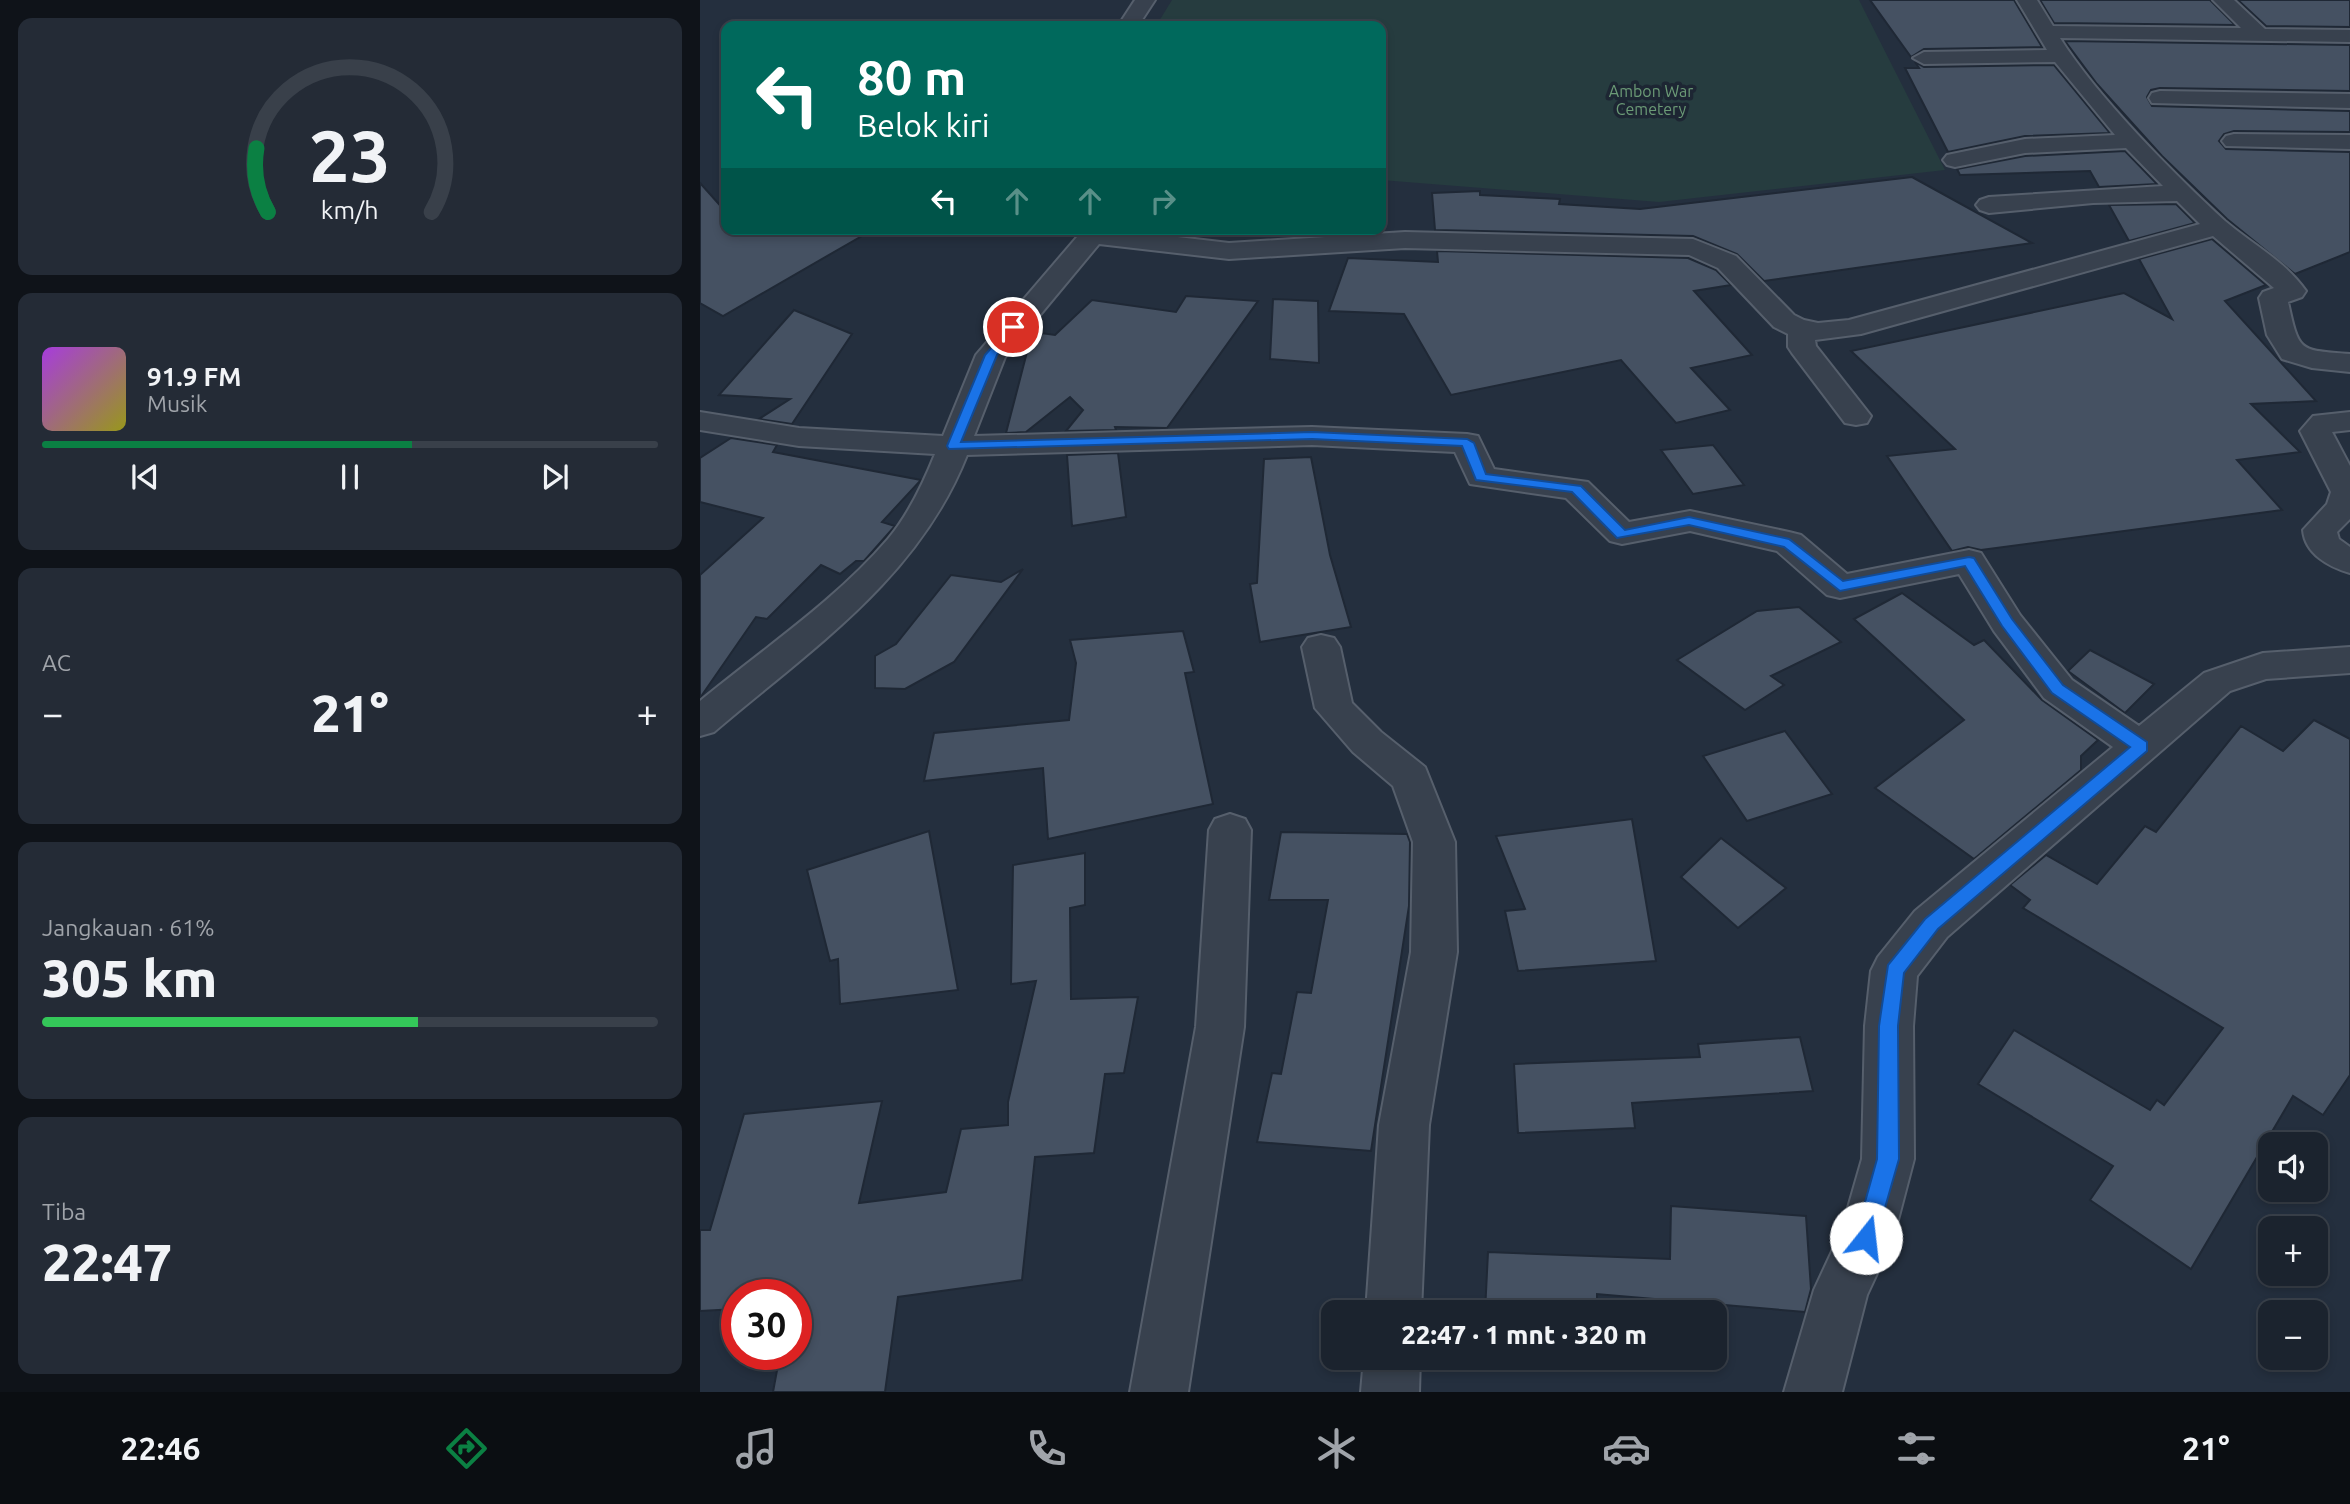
<!DOCTYPE html>
<html lang="id">
<head>
<meta charset="utf-8">
<style>
	:root { --surface:#1b232e; --page:#242b36; --text:#f1f3f6; --muted:#a0a4aa; --line:#39404a; --accent:#0b8043 }
	body { margin:0; font-family:Ubuntu,sans-serif; background:var(--page); color:var(--text); height:100vh; display:flex; flex-direction:column; font-size:26px; white-space:nowrap }
	* { box-sizing:border-box; margin:0 }
	p { font-size:23px; color:var(--muted) }
	.icon { flex:none; width:38px; height:38px; fill:none; stroke:currentColor; stroke-width:2; stroke-linecap:round; stroke-linejoin:round }
	.map { position:relative; flex:1; overflow:hidden }
	.drawer { display:flex; flex-direction:column; gap:18px; padding:18px; background:#0f1319; width:700px }
	.drawer>* { flex:none }
	.guide { position:absolute; left:21px; top:21px; width:665px; height:214px; border-radius:14px; box-shadow:0 4px 10px #0003,0 0 0 2px var(--line); background:#00695c; color:#fff; overflow:hidden }
	.tools { position:absolute; left:1558px; top:1132px; display:grid; gap:14px }
	.tools a { display:grid; place-items:center; width:70px; height:70px; border-radius:14px; background:var(--surface); box-shadow:0 4px 10px #0003,0 0 0 2px var(--line); font-size:35px }
	.speed { position:absolute; left:21px; top:1279px; display:flex; gap:14px; font-size:35px; font-weight:700; text-align:center }
	.speed>* { display:grid; place-content:center; width:91px; height:91px; border-radius:50%; background:var(--surface); box-shadow:0 4px 10px #0003,0 0 0 2px var(--line); line-height:1 }
	.speed .limit { border:10px solid #d22; background:#fff; color:#111 }
	.pin { position:absolute; display:grid; place-items:center; width:60px; height:60px; color:#fff; margin:-30px; border:4px solid #fff; border-radius:50%; box-shadow:0 2px 7px #0007 }
	.me { position:absolute; width:77px; margin:-38px; rotate:16deg; stroke-linejoin:round; filter:drop-shadow(0 0 5px #0008) }
	.turn { display:flex; align-items:center; gap:24px; height:147px; padding:0 21px; font-size:32px }
	.turn .icon { width:91px; height:91px; stroke-width:2.5 }
	.turn b { display:block; font-size:49px; line-height:60px }
	.lanes { display:flex; align-items:center; height:66px; padding:0 21px; background:#0003; justify-content:center; gap:35px; direction:ltr }
	.lanes .off { opacity:.35 }
	.big { font-size:52px; font-weight:800; line-height:1.1 }
	.drawer .tile { flex:1; display:flex; flex-direction:column; justify-content:center; gap:10px; min-width:0; padding:0 24px; border-radius:14px; background:var(--page) }
	.drawer .dial { align-items:center; gap:0 }
	.dial svg { height:182px; overflow:visible; fill:none; stroke:var(--line); stroke-width:7; stroke-linecap:round; text-anchor:middle }
	.dial text { fill:var(--text); stroke:none }
	.song { display:flex; align-items:center; gap:21px }
	.cover { width:84px; height:84px; border-radius:10px; background:linear-gradient(135deg,hsl(280 70% 55%),hsl(60 70% 35%)) }
	.played { height:7px; border-radius:4px; background:linear-gradient(90deg,var(--accent) 60%,var(--line) 60%) }
	.keys { display:flex; justify-content:space-around; direction:ltr }
	.heat { display:flex; justify-content:space-between; align-items:center; font-size:38px; direction:ltr }
	.charge { height:10px; border-radius:5px; background:linear-gradient(90deg,#34c759 61%,var(--line) 0) }
	.trip { position:absolute; left:621px; top:1300px; width:406px; height:70px; border-radius:14px; background:var(--surface); box-shadow:0 4px 10px #0003,0 0 0 2px var(--line); font-weight:800; line-height:70px; text-align:center }
	.tabs { display:flex; height:112px; justify-content:space-around; align-items:center; background:#0b0e12; color:var(--muted) }
	.tabs .icon { width:49px; height:49px }
	.tabs .current { color:var(--accent) }
	.tabs b { font-size:32px; color:var(--text) }
	main { display:flex; flex:1; min-height:0 }
	.map>svg:first-child { display:block }
	.green { fill:#263c3f }
	.building { fill:#455162; stroke:#1f2835; stroke-width:2 }
	.lines { fill:none; stroke-linecap:round; stroke-linejoin:round }
	.minor-casing { stroke:#565f6c; stroke-width:4 }
	.minor { fill:#38414e; fill-rule:evenodd }
	.route { fill:#1a73e8; stroke:#114b97; stroke-width:2 }
	.labels { text-anchor:middle; stroke-width:7; stroke-linejoin:round; paint-order:stroke }
	.far-park-label { font-size:16px; fill:#6b9a76; stroke:#1d2633 }
</style>
</head>
<body>
<main>
<section class="drawer">
<div class="tile dial"><svg viewBox="0 0 100 80">
<path d="M14 69A42 42 0 1 1 86 69"/>
<path d="M14 69A42 42 0 0 1 9 41" stroke="#0b8043"/>
<text x="50" y="56" font-size="32" font-weight="700">23</text>
<text x="50" y="72" font-size="11">km/h</text>
</svg></div>
<div class="tile">
<div class="song"><i class="cover"></i><div><b>91.9 FM</b><p>Musik</p></div></div>
<div class="played"></div>
<div class="keys"><svg class="icon" aria-label="previous" viewBox="0 0 24 24"><path d="M18 5L8 12l10 7zM5 5v14"/></svg><svg class="icon" aria-label="pause" viewBox="0 0 24 24"><path d="M8 5v14M16 5v14"/></svg><svg class="icon" aria-label="next" viewBox="0 0 24 24"><path d="M6 5l10 7-10 7zM19 5v14"/></svg></div>
</div>
<div class="tile"><p>AC</p>
<div class="heat"><a>−</a><b class="big">21°</b><a>+</a></div>
</div>
<div class="tile"><p>Jangkauan · 61%</p><b class="big">305 km</b><div class="charge"></div></div>
<div class="tile"><p>Tiba</p><b class="big">22:47</b></div>
</section>
<div class="map">
<svg width="1650" height="1392" viewBox="0 0 1650 1392">
	<rect width="100%" height="100%" fill="#242f3e"/>
	<!-- green -->
	<polygon class="green" points="472,0 1159,0 1245,170 959,202 681,180 681,26 456,26"/>
	<!-- building -->
	<g class="building">
		<polygon points="1170,0 1314,0 1342,47 1224,49 1211,57"/>
		<polygon points="1340,0 1510,0 1535,25 1354,23"/>
		<polygon points="1538,0 1650,0 1650,27 1566,26"/>
		<polygon points="1365,41 1650,45 1650,91 1460,88 1451,90 1447,97 1452,106 1650,111 1650,132 1534,131 1524,134 1519,141 1526,149 1650,152 1650,252 1595,274 1527,219 1462,156 1397,84"/>
		<polygon points="1215,62 1224,67 1354,65 1410,133 1325,136 1248,152 1205,68 1219,68"/>
		<polygon points="1425,151 1457,184 1399,187 1390,171 1260,175 1257,169 1325,156"/>
		<polygon points="1212,177 1332,243 1064,281 1037,254 993,236 735,230 732,193 780,191 780,195 860,199 859,204 940,209"/>
		<polygon points="0,183 26,212 26,229 174,229 23,316 0,303"/>
		<polygon points="1476,204 1495,223 1429,241 1409,205"/>
		<polygon points="1512,239 1566,285 1525,301 1616,401 1551,404 1600,452 1537,460 1582,510 1281,550 1268,547 1252,551 1187,456 1255,449 1151,351 1424,293 1472,319 1439,259"/>
		<polygon points="737,251 988,258 1016,270 1031,285 994,291 1052,355 991,368 1030,410 976,423 921,360 751,395 704,314 629,311 648,258 738,262"/>
		<polygon points="486,296 558,301 467,428 415,427 416,430 366,431 383,410 370,397 326,432 306,433 327,352 341,333 355,335 392,300 476,312"/>
		<polygon points="573,299 618,301 619,363 570,359"/>
		<polygon points="94,310 152,334 92,424 59,419 90,399 19,395"/>
		<polygon points="31,438 77,445 73,452 221,480 182,522 195,526 164,561 156,561 140,574 121,565 67,619 56,617 0,698 0,575 63,518 0,502 0,458"/>
		<polygon points="1013,445 1044,485 993,494 961,450"/>
		<polygon points="418,453 426,517 372,526 367,455"/>
		<polygon points="611,457 630,555 651,627 560,642 550,584 557,583 564,459"/>
		<polygon points="323,569 254,662 205,689 175,688 175,656 196,644 251,575 301,582"/>
		<polygon points="1202,593 1274,645 1284,640 1342,700 1398,740 1381,756 1381,770 1274,859 1175,788 1264,720 1154,619"/>
		<polygon points="1099,607 1141,642 1071,676 1084,685 1045,710 977,660 1057,611"/>
		<polygon points="483,631 494,672 485,673 513,804 348,839 343,768 224,781 234,733 369,720 376,663 370,640"/>
		<polygon points="1390,650 1454,684 1425,713 1368,671"/>
		<polygon points="1614,720 1650,739 1650,1075 1623,1115 1593,1096 1491,1269 1390,1200 1413,1166 1278,1084 1314,1030 1450,1110 1457,1100 1464,1105 1523,1028 1323,908 1330,900 1310,885 1346,855 1397,884 1445,826 1456,832 1541,726 1583,751"/>
		<polygon points="1085,731 1132,794 1047,821 1003,756"/>
		<polygon points="932,819 956,961 818,971 805,911 825,909 796,836"/>
		<polygon points="229,831 258,990 140,1004 138,959 130,961 107,870"/>
		<polygon points="581,832 707,834 710,842 709,906 671,1151 557,1142 572,1073 581,1074 597,992 611,993 628,900 569,900"/>
		<polygon points="1021,838 1086,888 1038,928 981,877"/>
		<polygon points="385,853 385,905 370,908 371,999 438,997 424,1073 405,1074 394,1153 335,1157 322,1280 198,1297 185,1392 73,1392 80,1354 96,1354 96,1295 37,1295 37,1309 0,1311 0,1230 10,1230 44,1114 182,1101 159,1203 246,1192 261,1129 308,1125 308,1102 336,981 311,984 313,865"/>
		<polygon points="1100,1037 1113,1091 932,1103 935,1128 818,1133 814,1064 1000,1057 998,1044"/>
		<polygon points="971,1206 1106,1216 1111,1289 1105,1312 897,1294 897,1312 785,1312 788,1252 970,1259"/>
	</g>
	<g class="lines">
		<defs>
			<g id="minor">
				<polygon points="435,0 455,0 438,26 418,26"/>
				<path d="M1317 0H1337L1353 26 1541 28 1513 0H1534L1565 29 1650 30V42L1360 38C1398 98 1473 173 1525 221 1552 244 1585 261 1606 291L1602 297 1588 302C1599 353 1599 350 1650 354V372L1612 368 1582 359 1567 335 1559 298 1563 292 1574 288 1513 236 1161 334 1115 340 1116 346 1171 416 1167 423 1156 425 1145 423 1092 353 1088 347V334L1074 327 1018 268 989 255 705 248 529 259 399 244 305 357 274 436 612 427 767 434 778 436 794 469 888 482 929 522 990 511 1089 532 1101 535 1147 574 1269 550 1281 553 1320 615 1372 680 1439 726 1504 673 1563 653 1650 647V673L1566 679 1530 691 1247 937 1217 976 1213 1026 1214 1159 1193 1239 1167 1295 1142 1392H1084L1114 1290 1141 1232 1162 1159 1165 1026 1171 971 1178 957 1215 911 1413 747 1344 698 1294 631 1259 574 1140 598 1127 595 1077 551 990 531 922 544 910 541 866 498 770 484 755 452 612 445 267 455C218 579 111 649 14 732L0 736V701C63 649 135 601 188 539 208 515 223 484 235 454L99 446 0 430V412L99 428 243 436 276 355 383 230 409 229 529 243 705 232 993 239 1036 256 1094 315 1104 320 1118 323 1149 320 1500 224 1477 201 1393 203 1289 213 1280 210 1276 205 1280 200 1289 197 1463 186 1426 148 1325 153 1255 167 1247 165 1243 160 1247 155 1325 139 1415 135 1355 62 1224 64 1213 58 1224 52 1347 50Z"/>
				<polygon points="1460,91 1650,94 1650,108 1452,103 1449,98 1452,93"/>
				<polygon points="1534,134 1650,135 1650,149 1526,146 1522,141 1526,136"/>
				<path d="M1650 412V430L1632 432 1650 466V519L1637 532 1639 539 1650 547V573C1629 567 1605 554 1603 530L1627 504 1631 492 1600 431 1613 416Z"/>
				<polygon points="621,635 634,638 640,647 652,703 681,732 725,767 755,842 757,952 729,1125 721,1312 666,1312 679,1125 711,952 713,842 693,786 653,752 615,708 602,647 608,638"/>
				<polygon points="530,814 545,819 551,830 544,1027 488,1392 430,1392 496,1027 509,830 515,819"/>
				<polygon points="664,1358 720,1358 719,1392 661,1392"/>
			</g>
		</defs>
		<!-- minor casing -->
		<use href="#minor" class="minor-casing"/>
		<!-- minor -->
		<use href="#minor" class="minor"/>
	</g>
	<!-- route -->
	<polygon class="route" points="313,323 318,327 297,355 261,442 612,432 767,439 774,443 786,474 881,486 925,530 989,517 1089,539 1143,581 1269,557 1274,558 1312,619 1363,685 1447,742 1447,751 1238,929 1204,973 1198,1026 1199,1159 1174,1246 1166,1249 1158,1246 1155,1238 1177,1159 1179,1026 1188,965 1225,919 1430,747 1352,693 1302,626 1265,566 1140,591 1084,547 989,525 917,538 872,492 776,480 762,446 612,439 249,449 247,446 285,355"/>
	<g class="labels">
		<!-- far-park labels -->
		<g class="far-park-label">
			<text x="951" y="97">Ambon War<tspan x="951" dy="18">Cemetery</tspan></text>
		</g>
	</g>
</svg>
<div class="tools">
<a><svg class="icon" aria-label="sound" viewBox="0 0 24 24"><path d="M4 9h4l5-4v14l-5-4H4zM17 9q2 3 0 6"/></svg></a>
<a>+</a>
<a>−</a>
</div>
<div class="speed"><div class="limit">30</div></div>
<div class="pin" style="left:313px;top:327px;background:#d93025"><svg class="icon" aria-label="arrive" viewBox="0 0 24 24"><path d="M6 21V4h12l-3 4 3 4H6"/></svg></div>
<svg class="me" style="left:1166px;top:1238px" viewBox="-20 -20 40 40"><circle r="19" fill="#fff"/><path d="M0-13L10 11 0 6-10 11z" fill="#1a73e8"/></svg>
<div class="trip">22:47 · 1 mnt · 320 m</div>
<div class="guide">
<div class="turn"><svg class="icon" aria-label="left" viewBox="0 0 24 24"><path d="M17 20v-9H6M10 6l-5 5 5 5"/></svg><div><b>80 m</b>Belok kiri</div></div>
<div class="lanes"><svg class="icon" aria-label="left" viewBox="0 0 24 24"><path d="M17 20v-9H6M10 6l-5 5 5 5"/></svg><svg class="icon off" aria-label="ahead" viewBox="0 0 24 24"><path d="M12 20V5M6 11l6-6 6 6"/></svg><svg class="icon off" aria-label="ahead" viewBox="0 0 24 24"><path d="M12 20V5M6 11l6-6 6 6"/></svg><svg class="icon off" aria-label="right" viewBox="0 0 24 24"><path d="M7 20v-9h11M14 6l5 5-5 5"/></svg></div>
</div>
</div>
</main>
<nav class="tabs">
<b>22:46</b>
<svg class="icon current" aria-label="directions" viewBox="0 0 24 24"><path d="M12 3l9 9-9 9-9-9zM9 14v-3h6M13 9l2 2-2 2"/></svg>
<svg class="icon" aria-label="music" viewBox="0 0 24 24"><path d="M9 18V5l10-2v13"/><circle cx="6" cy="18" r="3"/><circle cx="16" cy="16" r="3"/></svg>
<svg class="icon" aria-label="phone" viewBox="0 0 24 24"><path d="M5 4h4l2 5-3 2q2 4 5 5l2-3 5 2v4C11 20 4 13 5 4z"/></svg>
<svg class="icon" aria-label="climate" viewBox="0 0 24 24"><path d="M12 3v18M4 7l16 10M4 17L20 7"/></svg>
<svg class="icon" aria-label="car" viewBox="0 0 24 24"><path d="M5 17H2v-5l4-1 3-4h7l3 4 3 1v5h-3M9 17h6M6 11h13"/><circle cx="7" cy="17" r="2"/><circle cx="17" cy="17" r="2"/></svg>
<svg class="icon" aria-label="filters" viewBox="0 0 24 24"><path d="M4 7h16M4 17h16"/><circle cx="9" cy="7" r="2"/><circle cx="15" cy="17" r="2"/></svg>
<b>21°</b>
</nav>
</body>
</html>
